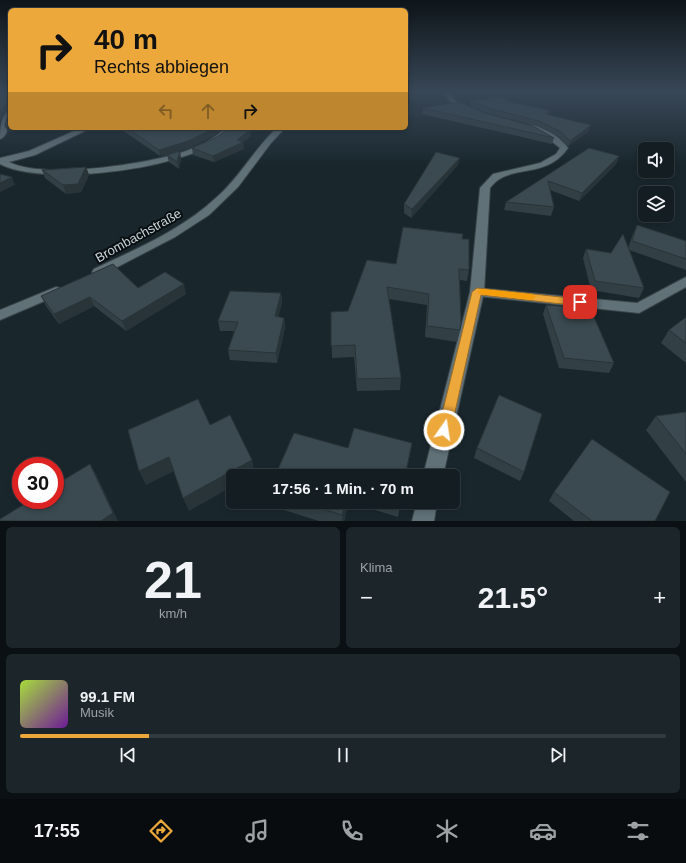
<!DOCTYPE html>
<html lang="de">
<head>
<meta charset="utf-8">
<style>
	:root { --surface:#131d22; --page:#1c262a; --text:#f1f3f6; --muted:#9da2a5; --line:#323b40; --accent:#eda83b }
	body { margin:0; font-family:Arial,sans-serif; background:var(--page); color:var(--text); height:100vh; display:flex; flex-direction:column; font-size:15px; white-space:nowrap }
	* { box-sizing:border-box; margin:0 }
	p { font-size:13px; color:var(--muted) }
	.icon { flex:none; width:22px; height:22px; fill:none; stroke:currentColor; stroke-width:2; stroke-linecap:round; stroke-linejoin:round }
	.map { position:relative; height:521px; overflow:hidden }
	.drawer { display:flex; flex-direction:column; gap:6px; padding:6px; background:#0a1013; flex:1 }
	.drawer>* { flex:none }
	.top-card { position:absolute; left:8px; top:8px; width:400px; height:122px; border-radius:6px; box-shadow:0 2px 6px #0003,0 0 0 1px var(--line); background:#eda83b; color:#111; overflow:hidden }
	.tools { position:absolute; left:638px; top:142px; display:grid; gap:8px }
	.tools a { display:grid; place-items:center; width:36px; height:36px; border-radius:6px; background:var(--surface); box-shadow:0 2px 6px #0003,0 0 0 1px var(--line); font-size:20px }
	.speed { position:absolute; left:12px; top:457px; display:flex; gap:8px; font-size:20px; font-weight:700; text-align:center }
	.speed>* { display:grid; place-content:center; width:52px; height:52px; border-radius:50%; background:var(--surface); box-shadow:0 2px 6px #0003,0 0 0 1px var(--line); line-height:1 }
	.speed .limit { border:6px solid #d22; background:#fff; color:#111 }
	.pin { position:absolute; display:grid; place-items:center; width:34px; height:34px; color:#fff; margin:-17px; border-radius:8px; box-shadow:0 2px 6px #0006 }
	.me { position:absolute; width:44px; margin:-22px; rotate:13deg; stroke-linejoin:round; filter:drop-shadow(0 0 3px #0008) }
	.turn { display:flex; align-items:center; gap:14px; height:84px; padding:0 20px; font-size:18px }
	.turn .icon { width:52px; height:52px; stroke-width:2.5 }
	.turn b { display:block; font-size:28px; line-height:34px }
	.lanes { display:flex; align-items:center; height:38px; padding:0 20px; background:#0003; justify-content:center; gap:20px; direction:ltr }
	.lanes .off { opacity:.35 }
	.big { font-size:30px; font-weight:700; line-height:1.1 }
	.drawer .tile { flex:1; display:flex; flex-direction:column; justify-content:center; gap:6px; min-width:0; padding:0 14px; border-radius:6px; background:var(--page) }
	.drawer .dial { align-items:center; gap:0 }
	.dial b { font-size:52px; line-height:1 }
	.song { display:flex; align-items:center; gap:12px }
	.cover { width:48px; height:48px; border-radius:6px; background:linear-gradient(135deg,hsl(80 70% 55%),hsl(280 70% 35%)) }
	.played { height:4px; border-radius:2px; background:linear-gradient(90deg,var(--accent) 20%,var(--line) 20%) }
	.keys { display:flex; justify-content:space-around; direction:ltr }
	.heat { display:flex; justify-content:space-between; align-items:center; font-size:22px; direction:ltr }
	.drawer .tiles { flex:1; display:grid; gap:6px; grid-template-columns:1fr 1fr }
	.tile:last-child { grid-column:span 2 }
	.trip { position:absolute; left:226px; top:469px; width:234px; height:40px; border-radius:6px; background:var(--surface); box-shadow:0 2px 6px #0003,0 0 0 1px var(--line); font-weight:700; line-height:40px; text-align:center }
	.dock { display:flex; height:64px; justify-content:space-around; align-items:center; background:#080c0e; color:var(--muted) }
	.dock .icon { width:28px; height:28px }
	.dock .on { color:var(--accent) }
	.dock b { font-size:18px; color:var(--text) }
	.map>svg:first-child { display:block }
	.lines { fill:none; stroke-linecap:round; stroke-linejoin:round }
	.service-casing { stroke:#384448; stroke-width:2 }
	.minor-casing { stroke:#384448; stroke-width:2 }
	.service { fill:#607178; fill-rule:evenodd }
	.minor { fill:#607178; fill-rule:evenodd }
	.wall { fill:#324045 }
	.shaded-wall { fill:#293438 }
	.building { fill:#3a4a50; stroke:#293438 }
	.route { fill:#eda83b; stroke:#9a6d26 }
	.slow { fill:#f59e0b }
	.labels { text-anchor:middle; stroke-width:4; stroke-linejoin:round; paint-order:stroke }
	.street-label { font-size:13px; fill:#cdd7db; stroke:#090f12 }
</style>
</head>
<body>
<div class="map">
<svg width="686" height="521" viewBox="0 0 686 521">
	<rect width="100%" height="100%" fill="#19272d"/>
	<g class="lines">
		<defs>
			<polygon id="service" points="686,277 686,287 639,313 477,296 472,295 470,292 472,289 477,288 637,303"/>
			<g id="minor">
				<polygon points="442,92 449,92 456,101 472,110 467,111 452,103"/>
				<path d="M10 110C10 118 9 136 0 139 0 130 1 114 10 110Z"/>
				<path d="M524 125C540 123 559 136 568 148 545 181 509 162 490 188L484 292 443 476H423L470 292 480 188 493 174 540 163 556 154 560 148 545 136 524 129Z"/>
				<path d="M81 128H91L35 155 9 162C44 180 149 164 186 151 197 147 207 142 216 136 219 134 222 130 226 129 228 127 232 128 235 128 201 169 45 188 0 164V158L29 151Z"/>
				<path d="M277 128H285L271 143 238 187 209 215 175 237 102 275H94L92 272 94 269C136 249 182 230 217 197 240 177 254 149 277 128Z"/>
				<polygon points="56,287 61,288 63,291 61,294 0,320 0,310"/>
				<polygon points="417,502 437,502 434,521 412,521"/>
			</g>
		</defs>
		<!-- service casing -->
		<use href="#service" class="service-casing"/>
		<!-- minor casing -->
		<use href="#minor" class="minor-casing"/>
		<!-- service -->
		<use href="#service" class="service"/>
		<!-- minor -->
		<use href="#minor" class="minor"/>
	</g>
	<!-- wall -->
	<g class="wall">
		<polygon points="455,92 469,92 464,96"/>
		<polygon points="471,101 514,103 550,110 548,115 589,131 568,146 559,137 537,126 487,113 470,106"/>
		<polygon points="423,108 485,113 554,138 552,144 422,114"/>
		<polygon points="119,128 218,128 219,132 215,135 190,148 173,153 181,158 179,169 169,162 167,155 160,156"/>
		<polygon points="250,130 251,136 243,142 244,149 214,162 193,155 192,148 217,137"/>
		<polygon points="589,148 619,156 616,164 579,201 550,190 554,207 551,216 504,210 506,202"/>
		<polygon points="458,165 411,218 404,213 404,204"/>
		<polygon points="86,167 89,175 81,192 66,194 45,178 42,170"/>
		<polygon points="637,225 686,241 686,270 629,250 644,288 639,298 591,290 583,258 586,249 611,253 628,248 633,234"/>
		<polygon points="462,239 469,270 467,281 460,280 461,323 457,342 425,337 427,305 389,299 401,378 400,390 357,391 354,357 332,358 331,312 348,311 396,264"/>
		<polygon points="138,288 186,294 126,331 94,306 59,324 46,306 41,296"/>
		<polygon points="281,293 282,303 278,317 284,318 285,328 277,363 230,360 228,350 234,331 220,331 218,321"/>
		<polygon points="546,305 614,363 609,373 559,368 543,314"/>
		<polygon points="686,317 686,363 661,343 669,330"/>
		<polygon points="686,412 686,482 646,430 656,416"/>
		<polygon points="477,448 524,472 520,481 474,458"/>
		<polygon points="554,492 655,521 574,521 549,501"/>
		<polygon points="270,502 401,502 398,517 349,502 344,521 319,521 271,506"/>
	</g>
	<!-- shaded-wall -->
	<g class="shaded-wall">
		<polygon points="464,92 469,92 464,96"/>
		<polygon points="7,103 9,109 2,118 0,126 0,111"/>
		<polygon points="550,110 549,115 544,119 545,114"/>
		<polygon points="591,125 589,131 568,146 570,141"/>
		<polygon points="5,126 10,126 10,128 44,128 8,132"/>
		<polygon points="215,128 218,128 219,132 215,135 190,148 160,156 159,150"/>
		<polygon points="250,130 251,136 243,142 244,149 214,162 213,156 237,140"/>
		<polygon points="180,151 181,158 179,169 177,162"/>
		<polygon points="619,156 616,164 579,201 582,193"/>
		<polygon points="460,158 458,165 411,218 412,209"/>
		<polygon points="86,167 89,175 81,192 66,194 63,185"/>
		<polygon points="12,177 15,185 0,192 0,183"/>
		<polygon points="184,284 186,294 126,331 122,321"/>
		<polygon points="281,293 282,303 276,326 275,316"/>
		<polygon points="90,297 94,306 59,324 54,314"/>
		<polygon points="284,318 285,328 277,363 276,353"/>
		<polygon points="412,443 406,476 405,476"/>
		<polygon points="169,457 174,471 146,485 139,471"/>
		<polygon points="252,460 255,474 252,476 233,476 233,486 189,511 183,498"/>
		<polygon points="90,464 96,474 118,521 101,521"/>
		<polygon points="346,502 349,502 344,521 342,521 342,515"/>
	</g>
	<!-- building -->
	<g class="building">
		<polygon points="0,92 10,92 10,126 5,126 9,108 9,103 7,103 0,111"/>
		<polygon points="500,97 514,103 550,110 545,114 591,125 570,141 561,132 539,121 488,108 471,101"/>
		<polygon points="460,102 485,113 533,126 554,138 423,108"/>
		<polygon points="127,128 215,128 188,141 159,150"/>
		<polygon points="229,128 250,130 237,140 243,142 213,156 192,148 217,137"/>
		<polygon points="589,148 619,156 582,193 548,181 554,207 506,202"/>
		<polygon points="180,151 177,162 167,155"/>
		<polygon points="436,152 460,158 412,209 404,204"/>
		<polygon points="86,167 78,184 63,185 42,170"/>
		<polygon points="0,174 12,177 0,183"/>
		<polygon points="637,225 686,241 686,259 632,241"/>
		<polygon points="403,227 463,234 462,239 469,239 469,270 459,269 461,323 460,330 427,326 429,294 387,287 401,378 357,379 355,345 331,346 331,312 348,311 367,260 396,264"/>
		<polygon points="623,234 644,288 595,281 586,249 611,253"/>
		<polygon points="113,264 138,288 165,272 184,284 122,321 90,297 54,314 41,296"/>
		<polygon points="230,291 281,293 275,316 284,318 276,353 228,350 238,322 218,321"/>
		<polygon points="546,305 590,308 614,363 564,358"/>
		<polygon points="686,317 686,343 669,330"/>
		<polygon points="499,395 542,414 524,472 477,448"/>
		<polygon points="198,399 210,425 230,415 252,460 183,498 169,457 139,471 128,430"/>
		<polygon points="686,412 686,454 656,416"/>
		<polygon points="354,428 412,443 405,476 275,476 294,433 348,448"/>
		<polygon points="592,439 670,492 655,521 592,521 554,492"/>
		<polygon points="90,464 113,513 101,521 0,521 0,519 31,500 55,500 55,485"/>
		<polygon points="300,502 346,502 342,515"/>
	</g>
	<!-- sky -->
	<linearGradient id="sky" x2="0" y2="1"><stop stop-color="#0e1519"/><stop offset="0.56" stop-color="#384757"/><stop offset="1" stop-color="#384757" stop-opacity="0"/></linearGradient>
	<rect width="686" height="165" fill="url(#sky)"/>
	<!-- route -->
	<polygon class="route" points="477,288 580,299 585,302 580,306 481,295 451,430 449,434 444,436 440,434 438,430 472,292"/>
	<!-- slow -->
	<polygon class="slow" points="482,289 531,294 536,297 531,300 479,294 477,292"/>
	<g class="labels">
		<!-- street labels -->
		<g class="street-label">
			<text transform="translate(138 235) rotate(-29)" y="5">Brombachstraße</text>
		</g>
	</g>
</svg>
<div class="tools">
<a><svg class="icon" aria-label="sound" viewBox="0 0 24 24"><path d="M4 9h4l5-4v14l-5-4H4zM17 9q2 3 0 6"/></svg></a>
<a><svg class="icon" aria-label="layers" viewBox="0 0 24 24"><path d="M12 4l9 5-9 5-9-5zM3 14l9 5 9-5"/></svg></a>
</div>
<div class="speed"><div class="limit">30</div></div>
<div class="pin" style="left:580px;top:302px;background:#d93025"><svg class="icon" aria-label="arrive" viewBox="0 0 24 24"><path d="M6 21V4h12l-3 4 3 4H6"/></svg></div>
<svg class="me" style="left:444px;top:430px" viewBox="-20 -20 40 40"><circle r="17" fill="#eda83b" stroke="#fff" stroke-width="3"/><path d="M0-11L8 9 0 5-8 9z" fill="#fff"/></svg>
<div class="trip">17:56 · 1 Min. · 70 m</div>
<div class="top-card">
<div class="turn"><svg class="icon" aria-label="right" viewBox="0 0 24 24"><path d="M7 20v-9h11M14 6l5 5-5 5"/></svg><div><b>40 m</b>Rechts abbiegen</div></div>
<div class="lanes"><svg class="icon off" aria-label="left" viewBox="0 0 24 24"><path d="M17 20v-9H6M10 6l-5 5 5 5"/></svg><svg class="icon off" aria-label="ahead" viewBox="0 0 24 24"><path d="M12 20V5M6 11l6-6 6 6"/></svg><svg class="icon" aria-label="right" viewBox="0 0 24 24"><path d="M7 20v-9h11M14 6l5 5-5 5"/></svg></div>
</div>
</div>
<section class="drawer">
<div class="tiles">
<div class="tile dial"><b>21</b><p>km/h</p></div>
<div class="tile"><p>Klima</p>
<div class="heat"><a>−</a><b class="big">21.5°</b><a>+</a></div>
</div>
<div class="tile">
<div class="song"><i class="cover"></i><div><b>99.1 FM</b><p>Musik</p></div></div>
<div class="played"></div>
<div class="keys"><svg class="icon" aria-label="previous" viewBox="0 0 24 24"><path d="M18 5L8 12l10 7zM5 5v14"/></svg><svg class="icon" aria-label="pause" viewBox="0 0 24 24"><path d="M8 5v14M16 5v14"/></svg><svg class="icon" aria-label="next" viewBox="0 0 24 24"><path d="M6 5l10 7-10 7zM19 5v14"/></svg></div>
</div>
</div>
</section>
<nav class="dock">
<b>17:55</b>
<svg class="icon on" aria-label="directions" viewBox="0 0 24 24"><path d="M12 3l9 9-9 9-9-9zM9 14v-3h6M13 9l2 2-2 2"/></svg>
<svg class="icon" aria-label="music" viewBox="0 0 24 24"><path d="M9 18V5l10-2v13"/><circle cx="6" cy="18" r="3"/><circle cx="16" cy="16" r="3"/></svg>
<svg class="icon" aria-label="phone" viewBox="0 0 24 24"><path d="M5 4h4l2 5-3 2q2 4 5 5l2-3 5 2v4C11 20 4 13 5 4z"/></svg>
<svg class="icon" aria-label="climate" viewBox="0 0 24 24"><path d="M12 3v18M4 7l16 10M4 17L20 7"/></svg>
<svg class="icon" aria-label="car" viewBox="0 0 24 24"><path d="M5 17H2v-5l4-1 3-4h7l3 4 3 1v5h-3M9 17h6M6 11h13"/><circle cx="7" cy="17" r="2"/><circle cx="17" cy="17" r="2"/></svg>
<svg class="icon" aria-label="filters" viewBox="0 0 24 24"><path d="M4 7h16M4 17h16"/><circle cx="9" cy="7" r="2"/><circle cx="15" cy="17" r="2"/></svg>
</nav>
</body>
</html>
